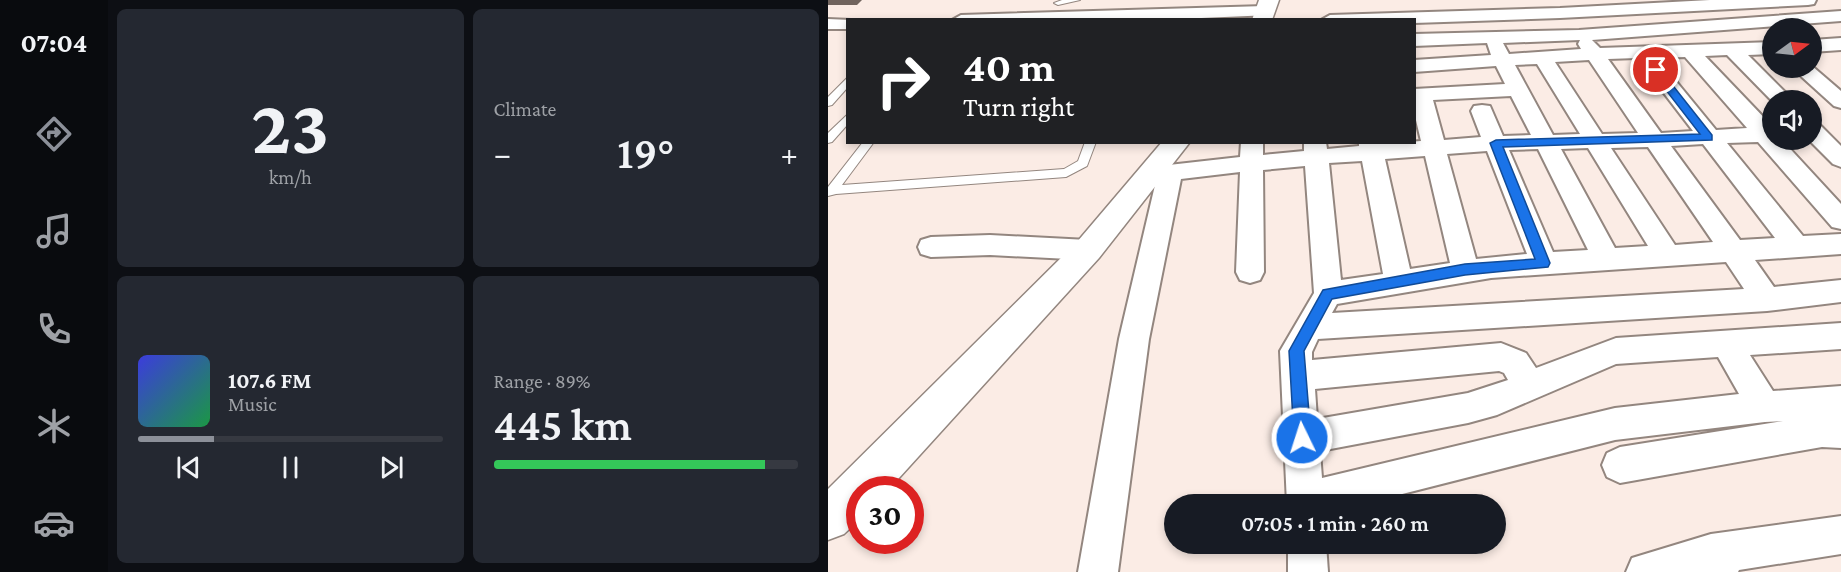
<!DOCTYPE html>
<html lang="en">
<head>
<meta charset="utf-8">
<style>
	:root { --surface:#171b24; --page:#242831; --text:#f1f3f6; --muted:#9ea1a6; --line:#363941; --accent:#8c9099 }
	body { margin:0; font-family:"Crimson Pro",serif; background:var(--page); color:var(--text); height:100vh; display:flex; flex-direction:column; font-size:22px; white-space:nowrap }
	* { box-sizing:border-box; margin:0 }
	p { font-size:20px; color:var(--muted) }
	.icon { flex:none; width:33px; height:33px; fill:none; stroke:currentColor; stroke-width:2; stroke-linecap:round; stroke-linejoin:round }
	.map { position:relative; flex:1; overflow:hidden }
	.drawer { display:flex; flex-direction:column; gap:9px; padding:9px; background:#0d0f14; width:720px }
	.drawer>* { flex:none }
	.top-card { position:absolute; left:18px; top:18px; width:570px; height:126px; border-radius:0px; box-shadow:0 3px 9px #0003; background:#202124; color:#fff; overflow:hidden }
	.needle { width:39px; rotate:75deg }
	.fabs { position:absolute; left:934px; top:18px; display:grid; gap:12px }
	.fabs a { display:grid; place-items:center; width:60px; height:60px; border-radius:50%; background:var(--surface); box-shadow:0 3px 9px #0003; font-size:30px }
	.speed { position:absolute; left:18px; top:476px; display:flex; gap:12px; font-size:30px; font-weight:700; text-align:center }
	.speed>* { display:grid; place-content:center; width:78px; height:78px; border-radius:50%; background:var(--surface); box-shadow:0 3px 9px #0003; line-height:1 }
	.speed .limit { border:9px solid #d22; background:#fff; color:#111 }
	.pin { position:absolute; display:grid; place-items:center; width:51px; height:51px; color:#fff; margin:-26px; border:3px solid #fff; border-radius:50%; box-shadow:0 2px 6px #0007 }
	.me { position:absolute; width:66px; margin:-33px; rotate:356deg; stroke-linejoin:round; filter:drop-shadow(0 0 4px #0008) }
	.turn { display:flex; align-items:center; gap:21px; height:126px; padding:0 18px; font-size:27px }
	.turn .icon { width:78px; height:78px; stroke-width:2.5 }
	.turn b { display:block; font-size:42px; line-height:51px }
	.big { font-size:45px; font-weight:600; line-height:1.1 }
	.drawer .widget { flex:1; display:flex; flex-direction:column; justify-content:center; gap:9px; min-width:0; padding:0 21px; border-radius:9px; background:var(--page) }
	.drawer .dial { align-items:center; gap:0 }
	.dial b { font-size:78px; line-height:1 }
	.song { display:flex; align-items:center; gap:18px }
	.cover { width:72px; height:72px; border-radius:9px; background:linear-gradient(135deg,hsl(240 70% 55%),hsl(140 70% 35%)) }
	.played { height:6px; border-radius:3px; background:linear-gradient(90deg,var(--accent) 25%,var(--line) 25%) }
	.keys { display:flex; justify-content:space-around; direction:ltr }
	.heat { display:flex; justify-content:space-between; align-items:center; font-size:33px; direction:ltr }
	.charge { height:9px; border-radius:4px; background:linear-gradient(90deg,#34c759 89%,var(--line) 0) }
	.drawer .tiles { flex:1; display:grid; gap:9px; grid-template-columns:repeat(2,1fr) }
	.trip { position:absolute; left:336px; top:494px; width:342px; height:60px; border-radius:30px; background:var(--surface); box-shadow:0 3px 9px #0003; font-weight:600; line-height:60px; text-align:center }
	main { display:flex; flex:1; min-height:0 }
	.dock { display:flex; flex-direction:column; width:108px; justify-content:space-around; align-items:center; background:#090b0e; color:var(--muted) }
	.dock .icon { width:42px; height:42px }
	.dock .current { color:var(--accent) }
	.dock b { font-size:27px; color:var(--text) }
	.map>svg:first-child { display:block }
	.building { fill:#71645e }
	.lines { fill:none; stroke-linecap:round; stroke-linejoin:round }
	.lane-casing { stroke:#93867f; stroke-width:2 }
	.street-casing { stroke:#93867f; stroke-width:4 }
	.secondary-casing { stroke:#93867f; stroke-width:3 }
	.lane { fill:#fff; fill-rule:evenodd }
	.street { fill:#fff; fill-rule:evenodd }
	.secondary { fill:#fff; fill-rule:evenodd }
	.route { fill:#1a73e8; stroke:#114b97; stroke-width:1.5 }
</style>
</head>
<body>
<main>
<nav class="dock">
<b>07:04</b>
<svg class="icon current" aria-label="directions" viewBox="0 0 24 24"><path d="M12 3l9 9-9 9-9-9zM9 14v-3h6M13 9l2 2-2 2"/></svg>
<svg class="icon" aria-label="music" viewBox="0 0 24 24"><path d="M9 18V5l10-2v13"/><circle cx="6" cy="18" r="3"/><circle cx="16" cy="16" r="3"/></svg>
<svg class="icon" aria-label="phone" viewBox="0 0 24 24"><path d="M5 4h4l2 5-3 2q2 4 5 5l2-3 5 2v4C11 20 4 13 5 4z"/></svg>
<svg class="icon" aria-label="climate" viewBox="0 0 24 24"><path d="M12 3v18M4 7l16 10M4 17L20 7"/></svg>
<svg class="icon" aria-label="car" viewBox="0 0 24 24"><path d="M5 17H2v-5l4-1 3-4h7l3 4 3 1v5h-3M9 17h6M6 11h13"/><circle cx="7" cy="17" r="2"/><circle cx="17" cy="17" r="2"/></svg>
</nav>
<section class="drawer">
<div class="tiles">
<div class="widget dial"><b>23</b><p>km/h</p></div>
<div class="widget"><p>Climate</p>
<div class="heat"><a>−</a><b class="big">19°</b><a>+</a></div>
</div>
<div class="widget">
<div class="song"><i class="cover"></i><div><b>107.6 FM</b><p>Music</p></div></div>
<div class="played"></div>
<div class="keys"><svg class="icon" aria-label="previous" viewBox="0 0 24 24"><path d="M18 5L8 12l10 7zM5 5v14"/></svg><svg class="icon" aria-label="pause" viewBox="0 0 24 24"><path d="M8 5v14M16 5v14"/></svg><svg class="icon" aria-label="next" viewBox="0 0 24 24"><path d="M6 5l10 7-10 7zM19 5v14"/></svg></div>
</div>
<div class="widget"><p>Range · 89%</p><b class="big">445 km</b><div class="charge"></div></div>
</div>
</section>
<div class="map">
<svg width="1013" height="572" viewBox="0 0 1013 572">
	<rect width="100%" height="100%" fill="#fbece5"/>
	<!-- building -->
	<polygon class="building" points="0,0 34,0 29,5 0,5"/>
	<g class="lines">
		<defs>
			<g id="lane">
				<polygon points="234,0 252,0 230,5 226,3"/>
				<polygon points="20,77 20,87 4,105 0,106 0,97"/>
				<polygon points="20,114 20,124 4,142 0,143 0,133"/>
				<polygon points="35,142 46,142 14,185 236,169 250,161 257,142 268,142 259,166 238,177 8,194 0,196 0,187"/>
			</g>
			<g id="street">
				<polygon points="882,0 988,0 986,4 980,5 732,18 586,23 586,20 493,20 502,15 732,8"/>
				<polygon points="437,6 443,7 446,11 443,15 327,20 124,20 133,15"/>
				<path d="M1013 11V21L764 40 772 48 945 42V54L920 55 965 100 945 102 899 55 877 56 945 127V140H954L1013 204V229L1004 227 930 142 899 143 975 236 1013 234V254L927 260 946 287 1013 280V302L939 311 490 339 484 352V360L673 343 698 353 708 368 788 338 1013 323V349L922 355 945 391 1013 386V448L994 447 792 483 779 477 774 465 779 453 792 447 955 421 937 422 787 440 535 504H459L452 351 486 293 477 166 435 170 436 272 432 280 422 283 412 280 408 272 412 172 353 179 321 339 290 572H250L291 339 328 181 314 180 310 174 314 168 412 157 413 142H435V155L476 151V142H498L499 149 531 146V142H553L554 144 593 141 586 112V89L677 84 668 66 586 72V60L663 55 659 43 586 46V34L751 30ZM752 40 750 44 753 49 681 54 675 43ZM857 57 919 128 888 130 829 58ZM809 58 865 131 833 133 780 59ZM761 60 810 133 774 134 727 62ZM709 64 752 134 725 135 687 65ZM683 96 703 135 675 136 662 106 654 105 646 106 643 111 653 137 616 140 605 100ZM875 144 947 238 912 240 843 146ZM820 147 885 242 847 245 783 148ZM760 148 820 246 787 248 733 149ZM710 149 760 250 725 252 681 150ZM659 151 699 254 648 259 619 154ZM597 156 622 263 582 269 557 159ZM534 161 555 274 513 280 501 163ZM898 262 916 289 504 313 509 304 663 278ZM890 357 911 394 787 408 494 478 492 451 640 423 669 415 788 364ZM671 371 676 373 680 380 640 393 489 419 487 389Z"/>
				<polygon points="0,19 23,20 20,20 20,29 0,29"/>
				<polygon points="1013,38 1013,50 984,52 984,40"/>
				<polygon points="984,66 1013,91 1013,108 1006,106 964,68"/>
				<polygon points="984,123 992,125 1013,146 1013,167 1005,164 981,140 984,140"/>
				<polygon points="162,235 260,240 270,243 274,250 270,257 260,260 162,255 103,257 93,254 90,247 93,240 103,237"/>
				<polygon points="1013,516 1013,554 911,570 910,572 798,572 804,558 883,534"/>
				<polygon points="460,543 498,543 500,572 460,572"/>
			</g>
			<g id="secondary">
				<polygon points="431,0 451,0 444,20 424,20"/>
				<polygon points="334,142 362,142 271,258 61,489 32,489 32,519 16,534 0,540 0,489 249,242"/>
			</g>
		</defs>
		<!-- lane casing -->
		<use href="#lane" class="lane-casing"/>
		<!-- street casing -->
		<use href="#street" class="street-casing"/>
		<!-- secondary casing -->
		<use href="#secondary" class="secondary-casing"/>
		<!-- lane -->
		<use href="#lane" class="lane"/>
		<!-- street -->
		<use href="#street" class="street"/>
		<!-- secondary -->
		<use href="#secondary" class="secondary"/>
	</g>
	<!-- route -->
	<polygon class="route" points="824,68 831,68 884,135 884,140 675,147 722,263 720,267 637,275 504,299 476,351 483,438 480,443 474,445 469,443 466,438 461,351 495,290 637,264 707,259 662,143 668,140 872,134 824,72"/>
</svg>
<div class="fabs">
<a><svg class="needle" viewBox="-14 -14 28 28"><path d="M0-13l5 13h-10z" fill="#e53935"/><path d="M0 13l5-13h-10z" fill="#9ea1a6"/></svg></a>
<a><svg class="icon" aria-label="sound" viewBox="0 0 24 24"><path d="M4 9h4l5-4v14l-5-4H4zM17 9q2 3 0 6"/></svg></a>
</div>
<div class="speed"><div class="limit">30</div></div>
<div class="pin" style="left:828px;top:70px;background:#d93025"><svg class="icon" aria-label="arrive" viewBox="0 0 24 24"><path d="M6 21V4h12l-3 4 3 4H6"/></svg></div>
<svg class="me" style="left:474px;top:438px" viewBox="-20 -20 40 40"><circle r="17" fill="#1a73e8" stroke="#fff" stroke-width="3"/><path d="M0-11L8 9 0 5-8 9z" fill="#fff"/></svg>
<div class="trip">07:05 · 1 min · 260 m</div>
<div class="top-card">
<div class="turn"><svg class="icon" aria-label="right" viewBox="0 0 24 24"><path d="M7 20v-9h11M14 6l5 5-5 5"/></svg><div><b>40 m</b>Turn right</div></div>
</div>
</div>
</main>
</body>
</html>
